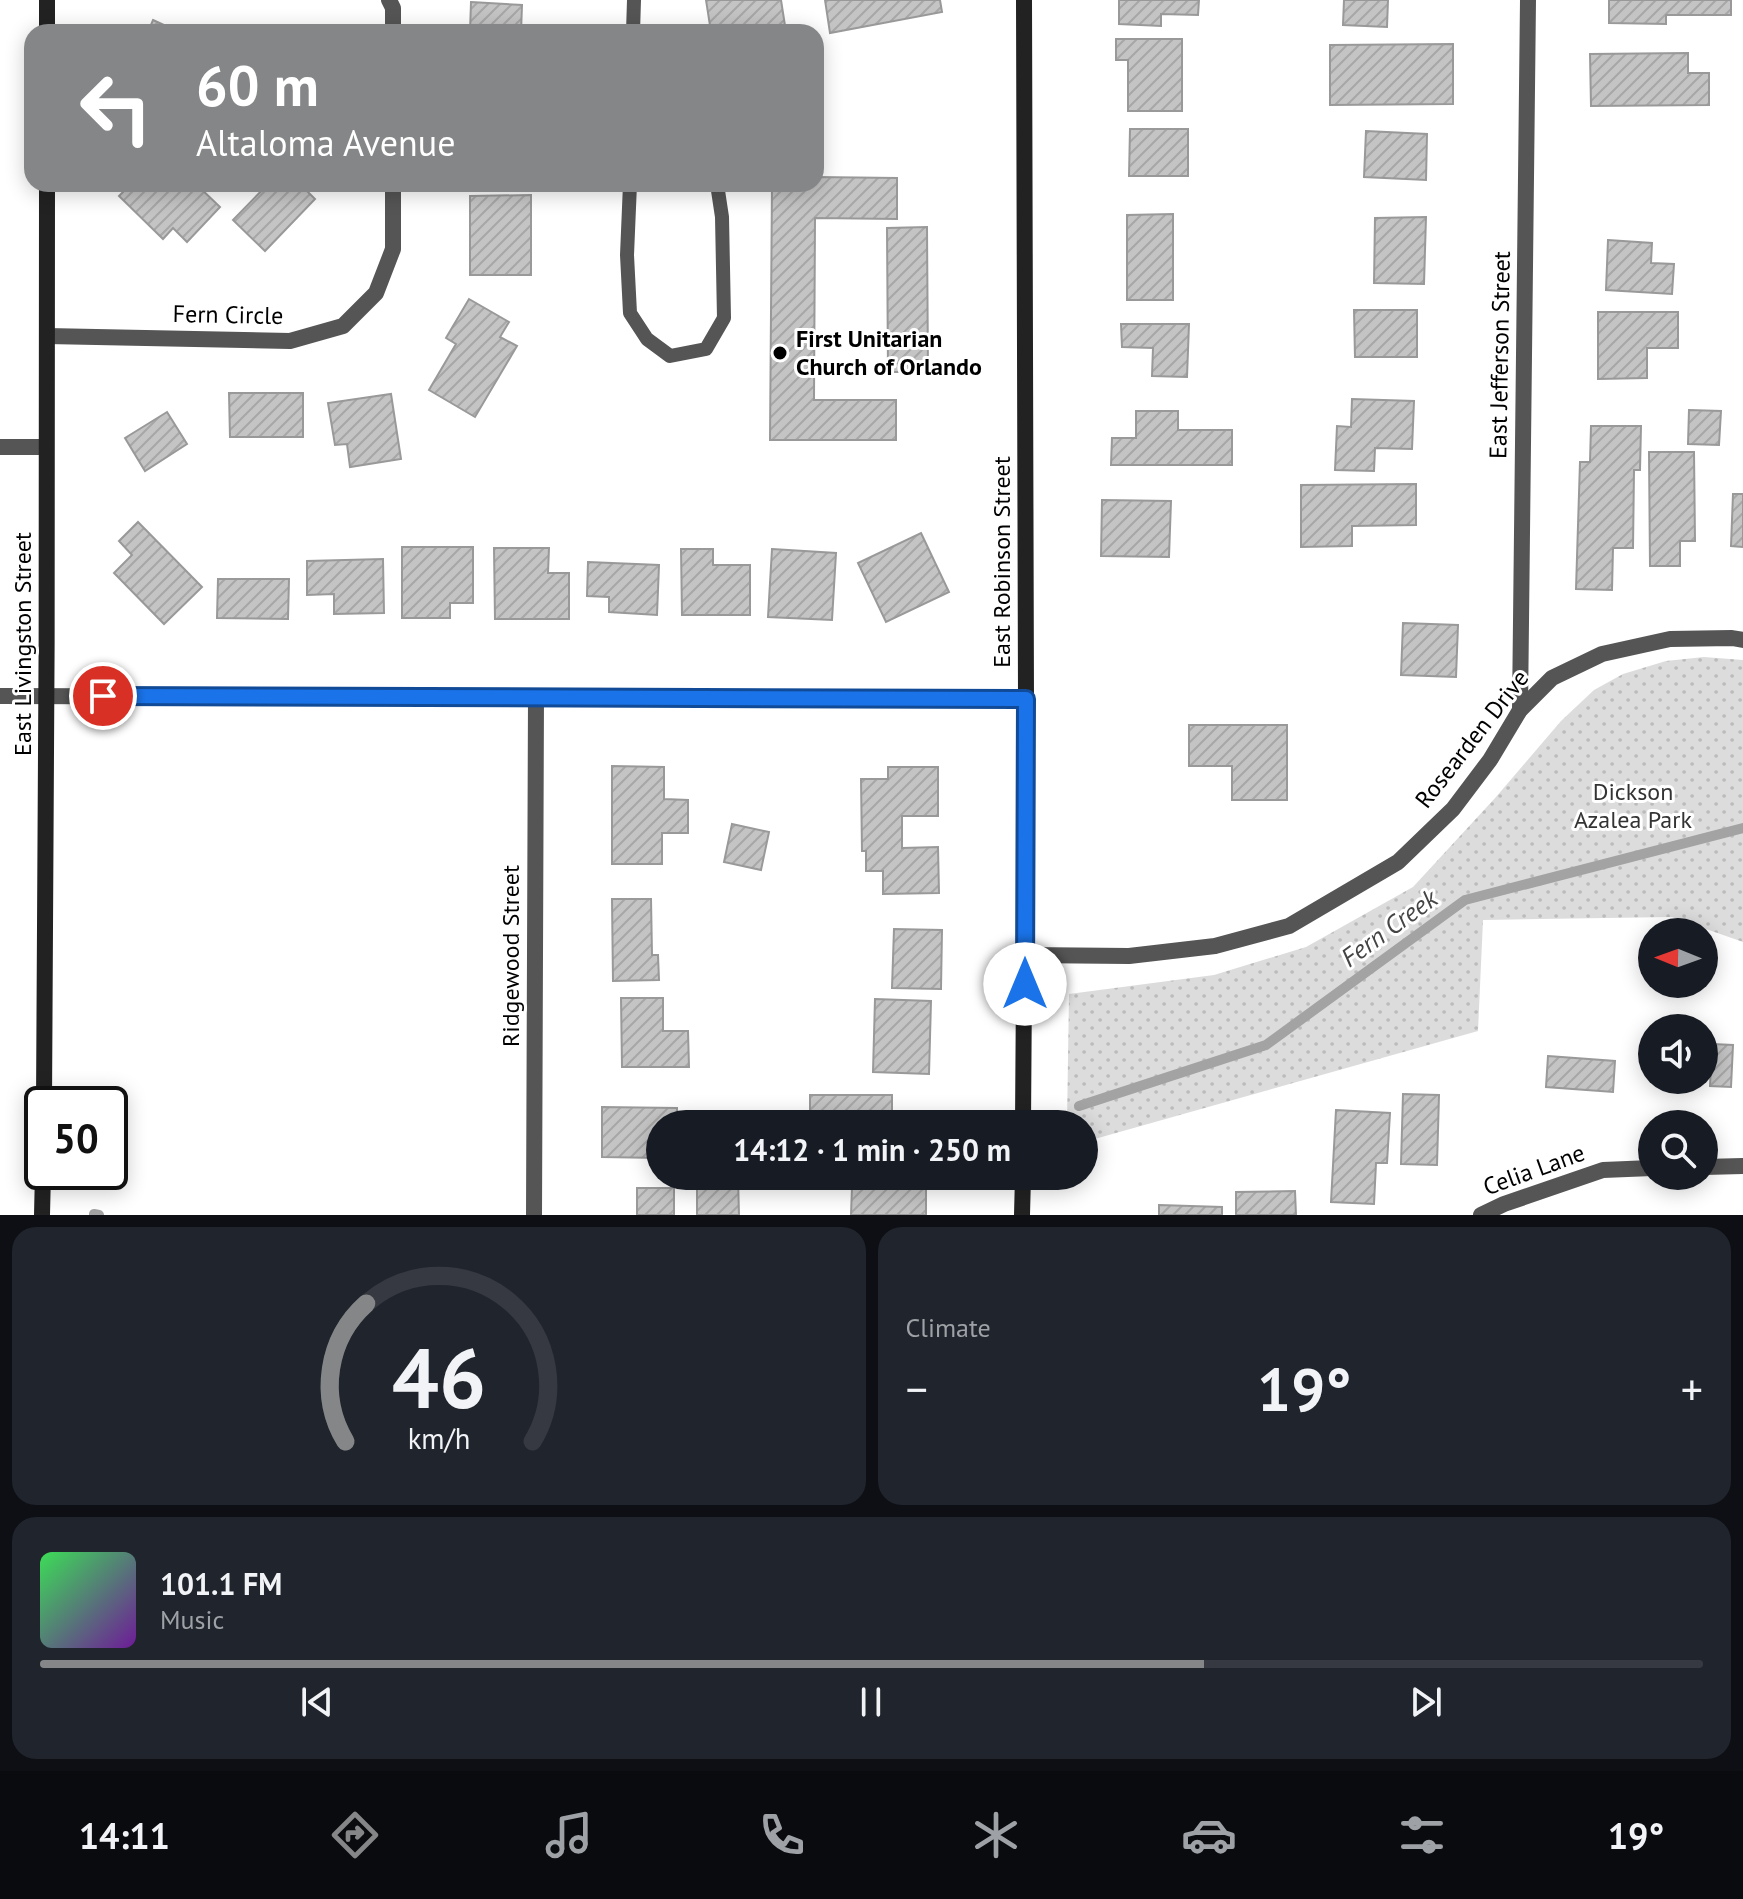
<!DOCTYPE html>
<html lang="en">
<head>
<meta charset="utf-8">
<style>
	:root { --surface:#171b24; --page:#20242c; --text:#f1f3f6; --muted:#9ea1a6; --line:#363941; --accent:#858687 }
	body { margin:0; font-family:"PT Sans",sans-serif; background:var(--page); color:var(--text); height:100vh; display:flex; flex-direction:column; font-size:30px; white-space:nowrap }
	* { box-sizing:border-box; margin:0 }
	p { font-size:26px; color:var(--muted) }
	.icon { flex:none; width:44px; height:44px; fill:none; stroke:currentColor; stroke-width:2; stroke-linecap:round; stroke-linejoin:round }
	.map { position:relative; height:1215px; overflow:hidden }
	.drawer { display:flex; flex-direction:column; gap:12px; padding:12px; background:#0d0f14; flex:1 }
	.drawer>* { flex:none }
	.top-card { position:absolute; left:24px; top:24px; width:800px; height:168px; border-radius:24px; box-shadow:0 4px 20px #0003; background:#858687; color:#fff; overflow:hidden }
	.needle { width:52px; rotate:271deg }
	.controls { position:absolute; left:1638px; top:918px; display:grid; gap:16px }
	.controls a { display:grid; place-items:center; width:80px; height:80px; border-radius:50%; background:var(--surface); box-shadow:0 4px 20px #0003; font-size:40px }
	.speed { position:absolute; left:24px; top:1086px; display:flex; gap:16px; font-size:40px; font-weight:700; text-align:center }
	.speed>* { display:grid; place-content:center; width:104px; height:104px; border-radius:50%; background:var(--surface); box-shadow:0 4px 20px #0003; line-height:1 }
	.speed .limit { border:4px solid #111; border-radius:12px; background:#fff; color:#111 }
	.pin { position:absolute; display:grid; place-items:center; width:68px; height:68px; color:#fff; margin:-34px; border:4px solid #fff; border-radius:50%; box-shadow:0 2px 8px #0007 }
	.me { position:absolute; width:88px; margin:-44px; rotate:0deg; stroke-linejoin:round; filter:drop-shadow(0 0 6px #0008) }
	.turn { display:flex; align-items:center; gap:28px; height:168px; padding:0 40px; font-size:36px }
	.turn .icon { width:104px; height:104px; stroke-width:2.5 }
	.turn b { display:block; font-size:56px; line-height:68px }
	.big { font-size:60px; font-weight:700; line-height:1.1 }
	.drawer .tile { flex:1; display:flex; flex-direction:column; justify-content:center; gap:12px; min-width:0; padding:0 28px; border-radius:24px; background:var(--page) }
	.drawer .dial { align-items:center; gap:0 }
	.dial svg { height:208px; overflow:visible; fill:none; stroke:var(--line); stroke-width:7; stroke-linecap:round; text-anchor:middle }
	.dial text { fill:var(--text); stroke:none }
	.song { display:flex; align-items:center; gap:24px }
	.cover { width:96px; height:96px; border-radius:12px; background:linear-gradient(135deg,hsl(130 70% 55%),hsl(280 70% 35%)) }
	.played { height:8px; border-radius:4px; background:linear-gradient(90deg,var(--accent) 70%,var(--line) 70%) }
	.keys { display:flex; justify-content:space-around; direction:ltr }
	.heat { display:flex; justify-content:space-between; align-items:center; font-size:44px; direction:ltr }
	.drawer .tiles { flex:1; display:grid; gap:12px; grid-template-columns:1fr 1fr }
	.tile:last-child { grid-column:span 2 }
	.trip { position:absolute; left:646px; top:1110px; width:452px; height:80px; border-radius:40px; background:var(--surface); box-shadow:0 4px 20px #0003; font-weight:700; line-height:80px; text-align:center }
	.menu { display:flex; height:128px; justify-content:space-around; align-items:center; background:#090b0e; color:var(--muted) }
	.menu .icon { width:56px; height:56px }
	.menu .current { color:var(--accent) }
	.menu b { font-size:36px; color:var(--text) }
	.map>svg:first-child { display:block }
	.park { fill:url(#park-dots) }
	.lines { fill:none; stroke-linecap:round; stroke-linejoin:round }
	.stream { stroke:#a3a3a3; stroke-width:10 }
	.building { fill:url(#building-hatch); stroke:#999; stroke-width:2 }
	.lane { stroke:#555; stroke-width:14 }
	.street { stroke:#555; stroke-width:16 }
	.secondary { stroke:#222; stroke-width:16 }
	.route-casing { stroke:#114b97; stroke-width:20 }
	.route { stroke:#1a73e8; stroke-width:14 }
	.poi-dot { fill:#000; stroke:#fff; stroke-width:3 }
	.labels { text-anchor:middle; stroke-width:6; stroke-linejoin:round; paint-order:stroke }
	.street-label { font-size:24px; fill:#000; stroke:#fff }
	.poi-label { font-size:24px; font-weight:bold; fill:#000; stroke:#fff; text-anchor:start }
	.park-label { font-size:24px; fill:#333; stroke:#fff }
	.water-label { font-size:26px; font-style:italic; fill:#444; stroke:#fff }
</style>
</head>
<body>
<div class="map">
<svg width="1743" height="1215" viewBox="0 0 1743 1215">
	<defs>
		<pattern id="park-dots" width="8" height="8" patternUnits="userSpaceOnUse" patternTransform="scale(2)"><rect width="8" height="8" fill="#dcdcdc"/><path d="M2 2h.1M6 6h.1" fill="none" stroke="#bbb" stroke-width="1.8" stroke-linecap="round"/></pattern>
		<pattern id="building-hatch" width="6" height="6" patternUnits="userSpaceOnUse" patternTransform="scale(2)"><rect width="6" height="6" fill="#c4c4c4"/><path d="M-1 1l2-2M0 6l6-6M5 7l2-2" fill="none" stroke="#a7a7a7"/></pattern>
	</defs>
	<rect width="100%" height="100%" fill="#fff"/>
	<!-- park -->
	<polygon class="park" points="1704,657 1743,660 1743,942 1672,917 1483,920 1478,1031 1084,1142 1084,1124 1067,1124 1069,994 1214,975 1306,947 1413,887 1496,797 1561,721 1594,690 1623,674 1666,661"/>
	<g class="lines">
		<!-- stream -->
		<g class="stream">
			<polyline points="1079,1106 1266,1045 1465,900 1743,828"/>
			<polyline points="94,1214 99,1215"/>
		</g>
	</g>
	<!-- building -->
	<g class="building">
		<polygon points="706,0 781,0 786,32 711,32"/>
		<polygon points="825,0 940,0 942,12 830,33"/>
		<polygon points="1119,0 1199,0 1198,15 1161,14 1161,26 1119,24"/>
		<polygon points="1344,0 1388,0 1387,27 1343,25"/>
		<polygon points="1609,0 1731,0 1731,15 1666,15 1666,24 1609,23"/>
		<polygon points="471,2 522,5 521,32 470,32"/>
		<polygon points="153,20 179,32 148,32"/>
		<polygon points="1116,39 1182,39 1182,111 1128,111 1128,60 1116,60"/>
		<polygon points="1453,44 1453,104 1330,105 1330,45"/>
		<polygon points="1688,53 1688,73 1709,73 1709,105 1591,106 1590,54"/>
		<polygon points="1130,129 1188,129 1188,176 1129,176"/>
		<polygon points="1366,131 1427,134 1426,180 1364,177"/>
		<polygon points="816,177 897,178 897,219 815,218 814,400 896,400 896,440 770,440 772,184 816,184"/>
		<polygon points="131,184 196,184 220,207 187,242 173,228 163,239 119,196"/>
		<polygon points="268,184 300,184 315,199 265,251 233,220"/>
		<polygon points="531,195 531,275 470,275 470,196"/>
		<polygon points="1173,214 1173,300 1127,300 1127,215"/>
		<polygon points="1426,217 1424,284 1374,283 1375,218"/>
		<polygon points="927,227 928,372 888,372 887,228"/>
		<polygon points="1608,240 1652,243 1651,263 1674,264 1672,294 1606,290"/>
		<polygon points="469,299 509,322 500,337 517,346 475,417 429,390 456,344 446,338"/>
		<polygon points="1354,310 1417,310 1417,357 1355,357"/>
		<polygon points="1598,312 1678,312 1678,348 1647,348 1647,378 1598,379"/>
		<polygon points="1121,324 1189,324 1187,377 1152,376 1153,348 1122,347"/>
		<polygon points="229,393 303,393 303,437 230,437"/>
		<polygon points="391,394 401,459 350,467 347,444 335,445 328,403"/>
		<polygon points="1352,399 1414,401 1412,449 1375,448 1374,471 1335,470 1337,426 1351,427"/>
		<polygon points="1689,410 1721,411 1719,445 1688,444"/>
		<polygon points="1136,411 1178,411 1178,430 1232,430 1232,465 1111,465 1112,438 1136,438"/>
		<polygon points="167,412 187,444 145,471 125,438"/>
		<polygon points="1591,426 1641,426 1640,470 1634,470 1633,548 1613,548 1612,590 1576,589 1580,462 1590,462"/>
		<polygon points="1649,452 1694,452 1695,541 1680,541 1680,566 1650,566"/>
		<polygon points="1416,484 1416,525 1352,526 1352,546 1301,547 1301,485"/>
		<polygon points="1733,494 1743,494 1743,547 1731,546"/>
		<polygon points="1102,500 1171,501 1169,557 1101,556"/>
		<polygon points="138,522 202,587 164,624 114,573 132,555 119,541"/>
		<polygon points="921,533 949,592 886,622 858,563"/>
		<polygon points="402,547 473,547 473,603 450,603 450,618 402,618"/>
		<polygon points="494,548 549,548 548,573 569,573 569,619 495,619"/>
		<polygon points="681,549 713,549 713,565 750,565 750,615 682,615"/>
		<polygon points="772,549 836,553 832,620 768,617"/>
		<polygon points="383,559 384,613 334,614 334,594 307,595 307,561"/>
		<polygon points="588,562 659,565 657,615 609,612 609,597 587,596"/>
		<polygon points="218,579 289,579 288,619 217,618"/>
		<polygon points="1403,623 1458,625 1456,677 1401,675"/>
		<polygon points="1189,725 1287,725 1287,800 1232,800 1232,766 1189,766"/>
		<polygon points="612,766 664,767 664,799 688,800 688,833 662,833 662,864 612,864"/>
		<polygon points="888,767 938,767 938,816 902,816 902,848 938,847 939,893 883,894 883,871 866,871 866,851 862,851 861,779 888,779"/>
		<polygon points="732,824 769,832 761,870 724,862"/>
		<polygon points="612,899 651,899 652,955 658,955 659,980 613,981"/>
		<polygon points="894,929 942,930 941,989 892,988"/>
		<polygon points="621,998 663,998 663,1031 688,1031 689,1067 622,1067"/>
		<polygon points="875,999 931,1001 929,1074 873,1072"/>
		<polygon points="1712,1044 1733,1045 1731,1087 1710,1086"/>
		<polygon points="1548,1056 1615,1061 1613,1092 1546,1087"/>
		<polygon points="1403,1094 1439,1095 1437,1165 1401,1164"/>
		<rect x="810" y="1095" width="82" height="29"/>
		<polygon points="602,1107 677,1108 677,1124 660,1124 660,1158 602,1157"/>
		<polygon points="1336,1110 1390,1113 1387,1163 1376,1163 1374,1204 1331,1202"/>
		<polygon points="697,1176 738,1176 739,1215 697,1215"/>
		<polygon points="852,1187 926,1189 926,1215 851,1215"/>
		<rect x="637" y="1188" width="37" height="27"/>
		<polygon points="1295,1191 1296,1215 1236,1215 1236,1192"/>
		<polygon points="1159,1205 1222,1207 1222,1215 1159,1215"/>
	</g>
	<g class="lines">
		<!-- lane -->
		<g class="lane">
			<polyline points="633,32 634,0"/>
			<polyline points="630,184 627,255 630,313 647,339 670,356 706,349 724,318 722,217 717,184"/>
		</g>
		<!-- street -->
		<g class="street">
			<polyline points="389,0 393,8 393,32"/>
			<polyline points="47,336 290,341 343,326 376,293 393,249 393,184"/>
			<polyline points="0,447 46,447"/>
			<polyline points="0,696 1026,699"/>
			<polyline points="1520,710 1528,0"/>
			<polyline points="1025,955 1129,956 1215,946 1289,926 1398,862 1453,809 1490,760 1520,710 1552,678 1602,654 1670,639 1732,638 1743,640"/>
			<polyline points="1704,1167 1743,1166"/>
			<polyline points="534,1215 536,697"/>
			<polyline points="1481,1215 1504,1204 1603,1170 1652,1168"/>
		</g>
		<!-- secondary -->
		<g class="secondary">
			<polyline points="47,0 47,32"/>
			<path d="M44 1104C47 797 47 491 47 184"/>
			<polyline points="1023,1124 1026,699 1024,0"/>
			<polyline points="42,1215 43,1172"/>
			<polyline points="1022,1215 1023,1176"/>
		</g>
	</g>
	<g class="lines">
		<defs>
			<polyline id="route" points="103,696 1026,699 1025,984"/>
		</defs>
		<!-- route casing -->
		<use href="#route" class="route-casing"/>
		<!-- route -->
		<use href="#route" class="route"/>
	</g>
	<!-- markers -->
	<circle class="poi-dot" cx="780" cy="353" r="8"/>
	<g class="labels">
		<!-- street labels -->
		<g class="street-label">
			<text transform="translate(228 315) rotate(1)" y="8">Fern Circle</text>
			<text transform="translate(1500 355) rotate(-89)" y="8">East Jefferson Street</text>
			<text transform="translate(1002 562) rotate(-90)" y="8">East Robinson Street</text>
			<text transform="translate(23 644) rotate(-90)" y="8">East Livingston Street</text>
			<text transform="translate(1472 739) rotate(-52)" y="8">Rosearden Drive</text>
			<text transform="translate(511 956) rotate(-90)" y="8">Ridgewood Street</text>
			<text transform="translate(1534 1170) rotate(-20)" y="8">Celia Lane</text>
		</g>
		<!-- poi labels -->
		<g class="poi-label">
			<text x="796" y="347">First Unitarian<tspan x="796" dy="28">Church of Orlando</tspan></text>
		</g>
		<!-- park labels -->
		<g class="park-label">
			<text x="1633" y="800">Dickson<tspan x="1633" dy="28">Azalea Park</tspan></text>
		</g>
		<!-- water labels -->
		<g class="water-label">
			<text transform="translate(1389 928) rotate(-36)" y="9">Fern Creek</text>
		</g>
	</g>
</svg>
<div class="controls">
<a><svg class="needle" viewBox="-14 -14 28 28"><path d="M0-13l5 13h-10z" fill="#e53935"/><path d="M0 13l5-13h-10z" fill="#9ea1a6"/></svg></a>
<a><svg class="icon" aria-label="sound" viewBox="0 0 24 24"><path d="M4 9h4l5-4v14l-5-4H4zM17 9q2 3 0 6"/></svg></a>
<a><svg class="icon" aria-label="search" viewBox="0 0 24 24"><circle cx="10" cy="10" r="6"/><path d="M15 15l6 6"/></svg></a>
</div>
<div class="speed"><div class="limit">50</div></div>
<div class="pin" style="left:103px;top:696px;background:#d93025"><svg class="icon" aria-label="arrive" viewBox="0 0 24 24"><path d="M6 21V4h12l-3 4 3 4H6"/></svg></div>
<svg class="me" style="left:1025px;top:984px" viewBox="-20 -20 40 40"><circle r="19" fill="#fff"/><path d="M0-13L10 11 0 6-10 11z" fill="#1a73e8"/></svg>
<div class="trip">14:12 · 1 min · 250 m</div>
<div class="top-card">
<div class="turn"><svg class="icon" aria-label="left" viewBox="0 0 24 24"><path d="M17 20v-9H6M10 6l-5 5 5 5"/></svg><div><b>60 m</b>Altaloma Avenue</div></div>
</div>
</div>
<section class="drawer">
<div class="tiles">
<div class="tile dial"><svg viewBox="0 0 100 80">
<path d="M14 69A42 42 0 1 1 86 69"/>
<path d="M14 69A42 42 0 0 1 22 16" stroke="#858687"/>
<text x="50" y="56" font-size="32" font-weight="700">46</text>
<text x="50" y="72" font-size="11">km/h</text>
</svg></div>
<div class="tile"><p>Climate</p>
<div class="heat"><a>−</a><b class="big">19°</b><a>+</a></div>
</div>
<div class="tile">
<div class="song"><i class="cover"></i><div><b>101.1 FM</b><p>Music</p></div></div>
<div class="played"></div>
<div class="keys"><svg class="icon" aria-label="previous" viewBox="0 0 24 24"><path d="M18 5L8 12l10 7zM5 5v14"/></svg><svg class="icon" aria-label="pause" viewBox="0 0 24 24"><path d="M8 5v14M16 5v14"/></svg><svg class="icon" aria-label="next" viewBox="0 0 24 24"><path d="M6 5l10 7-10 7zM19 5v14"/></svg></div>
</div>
</div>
</section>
<nav class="menu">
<b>14:11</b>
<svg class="icon current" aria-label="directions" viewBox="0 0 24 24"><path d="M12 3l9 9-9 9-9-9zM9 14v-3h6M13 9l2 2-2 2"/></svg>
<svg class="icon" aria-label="music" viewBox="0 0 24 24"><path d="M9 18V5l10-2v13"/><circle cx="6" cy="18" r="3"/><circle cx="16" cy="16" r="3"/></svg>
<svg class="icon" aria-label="phone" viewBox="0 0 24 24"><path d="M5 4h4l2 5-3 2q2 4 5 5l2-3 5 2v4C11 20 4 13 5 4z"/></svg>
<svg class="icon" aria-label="climate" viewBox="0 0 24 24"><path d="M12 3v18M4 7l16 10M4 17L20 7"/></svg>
<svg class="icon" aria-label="car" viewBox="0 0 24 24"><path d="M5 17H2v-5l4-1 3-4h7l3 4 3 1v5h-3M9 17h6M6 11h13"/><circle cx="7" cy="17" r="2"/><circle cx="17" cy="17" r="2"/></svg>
<svg class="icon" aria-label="filters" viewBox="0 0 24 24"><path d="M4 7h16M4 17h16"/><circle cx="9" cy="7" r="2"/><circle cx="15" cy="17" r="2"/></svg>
<b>19°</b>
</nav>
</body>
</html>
